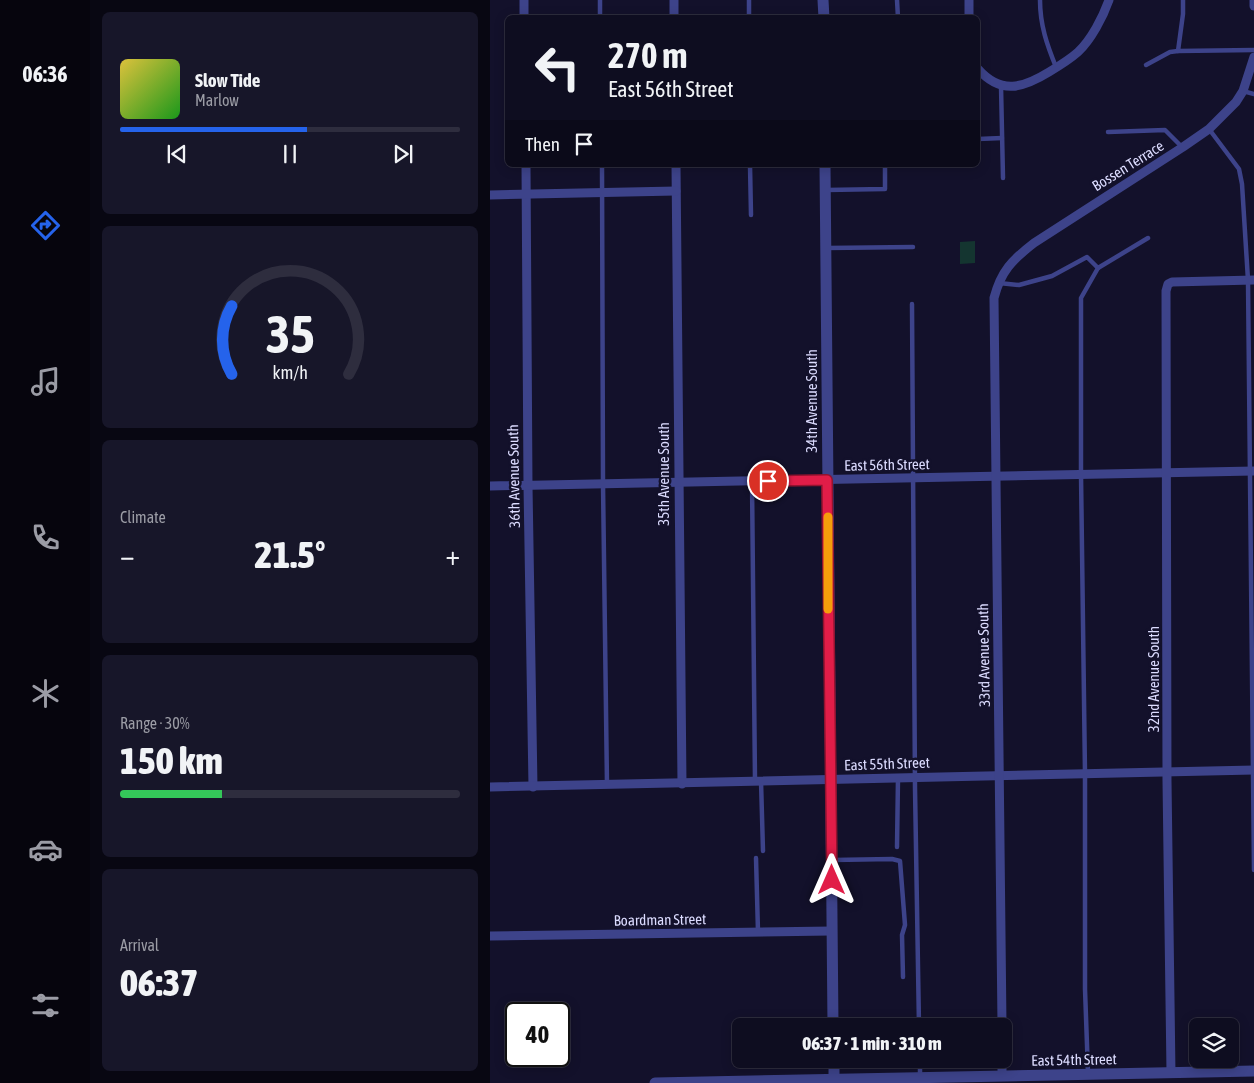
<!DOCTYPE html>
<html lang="en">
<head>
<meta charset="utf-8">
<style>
	:root { --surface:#0e0d20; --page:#171629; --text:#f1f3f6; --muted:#9b9ca5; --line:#2e2d3e; --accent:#2563eb }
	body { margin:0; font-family:"Asap Condensed",sans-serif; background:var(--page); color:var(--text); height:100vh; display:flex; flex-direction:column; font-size:19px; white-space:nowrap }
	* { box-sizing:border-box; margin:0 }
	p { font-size:16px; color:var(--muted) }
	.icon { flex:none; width:28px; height:28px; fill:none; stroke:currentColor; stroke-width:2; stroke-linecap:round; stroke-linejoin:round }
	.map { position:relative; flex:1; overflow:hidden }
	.details { display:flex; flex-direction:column; gap:12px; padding:12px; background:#080712; width:400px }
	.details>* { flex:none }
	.banner { position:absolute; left:15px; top:15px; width:475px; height:152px; border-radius:8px; box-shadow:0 2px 12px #0003,0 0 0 1px var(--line); background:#0e0d20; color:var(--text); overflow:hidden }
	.controls { position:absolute; left:699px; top:1018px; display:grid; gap:10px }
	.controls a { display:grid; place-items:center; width:50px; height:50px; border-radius:8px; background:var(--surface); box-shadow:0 2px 12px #0003,0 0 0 1px var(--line); font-size:25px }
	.speed { position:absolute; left:15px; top:1002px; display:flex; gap:10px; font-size:25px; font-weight:700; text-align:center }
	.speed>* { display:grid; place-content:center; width:65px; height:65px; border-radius:50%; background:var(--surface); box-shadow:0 2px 12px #0003,0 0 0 1px var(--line); line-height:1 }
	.speed .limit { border:2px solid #111; border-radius:8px; background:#fff; color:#111 }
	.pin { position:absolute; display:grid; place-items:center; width:42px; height:42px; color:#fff; margin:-21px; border:2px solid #fff; border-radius:50%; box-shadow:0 1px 5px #0007 }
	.me { position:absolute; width:55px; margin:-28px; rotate:0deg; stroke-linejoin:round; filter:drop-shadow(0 0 4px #0008) }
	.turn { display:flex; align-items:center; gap:18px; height:105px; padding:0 20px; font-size:22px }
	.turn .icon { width:65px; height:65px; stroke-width:2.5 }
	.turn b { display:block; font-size:35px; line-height:42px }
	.then { display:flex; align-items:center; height:48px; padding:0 20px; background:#0003; gap:10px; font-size:19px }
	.big { font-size:38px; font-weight:800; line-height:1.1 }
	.details .card { flex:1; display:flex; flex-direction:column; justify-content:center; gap:8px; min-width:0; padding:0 18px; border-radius:8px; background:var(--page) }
	.details .dial { align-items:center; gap:0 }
	.dial svg { height:130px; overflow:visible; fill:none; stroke:var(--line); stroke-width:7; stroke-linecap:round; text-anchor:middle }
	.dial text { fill:var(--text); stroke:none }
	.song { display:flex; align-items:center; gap:15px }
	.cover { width:60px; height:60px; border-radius:8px; background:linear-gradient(135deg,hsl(50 70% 55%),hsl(120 70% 35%)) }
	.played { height:5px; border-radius:2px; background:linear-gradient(90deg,var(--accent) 55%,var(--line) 55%) }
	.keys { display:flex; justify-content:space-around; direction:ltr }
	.heat { display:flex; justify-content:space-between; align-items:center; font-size:28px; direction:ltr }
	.charge { height:8px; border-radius:4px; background:linear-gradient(90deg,#34c759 30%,var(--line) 0) }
	.trip { position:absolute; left:242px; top:1018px; width:280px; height:50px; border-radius:8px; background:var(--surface); box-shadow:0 2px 12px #0003,0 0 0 1px var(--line); font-weight:800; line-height:50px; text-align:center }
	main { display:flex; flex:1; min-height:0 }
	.dock { display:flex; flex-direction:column; width:90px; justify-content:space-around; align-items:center; background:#06050d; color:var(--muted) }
	.dock .icon { width:35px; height:35px }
	.dock .selected { color:var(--accent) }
	.dock b { font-size:22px; color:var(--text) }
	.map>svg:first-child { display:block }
	.green { fill:#143530 }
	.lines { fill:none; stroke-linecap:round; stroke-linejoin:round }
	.service { stroke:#3d438a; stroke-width:4.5 }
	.minor { stroke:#3d438a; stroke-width:9 }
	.tertiary { stroke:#3d438a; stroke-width:11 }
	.route-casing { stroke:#92132f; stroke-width:12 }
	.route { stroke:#e11d48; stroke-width:9 }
	.slow { stroke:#f59e0b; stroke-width:9 }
	.labels { text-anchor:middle; stroke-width:5; stroke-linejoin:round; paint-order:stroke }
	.street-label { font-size:15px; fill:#dcdcff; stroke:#13112b }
</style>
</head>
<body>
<main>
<nav class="dock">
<b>06:36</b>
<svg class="icon selected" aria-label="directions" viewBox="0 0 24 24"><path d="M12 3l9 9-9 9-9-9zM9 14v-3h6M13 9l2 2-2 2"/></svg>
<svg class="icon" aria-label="music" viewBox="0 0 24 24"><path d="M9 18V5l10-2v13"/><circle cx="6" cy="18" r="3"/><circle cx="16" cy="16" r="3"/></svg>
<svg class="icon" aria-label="phone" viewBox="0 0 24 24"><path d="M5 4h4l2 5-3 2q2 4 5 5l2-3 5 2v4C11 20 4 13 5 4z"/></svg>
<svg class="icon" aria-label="climate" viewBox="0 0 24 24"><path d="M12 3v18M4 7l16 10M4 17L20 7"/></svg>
<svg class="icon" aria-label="car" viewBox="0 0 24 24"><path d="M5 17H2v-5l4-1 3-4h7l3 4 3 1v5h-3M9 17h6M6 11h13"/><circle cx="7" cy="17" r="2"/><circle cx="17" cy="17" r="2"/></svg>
<svg class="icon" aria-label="filters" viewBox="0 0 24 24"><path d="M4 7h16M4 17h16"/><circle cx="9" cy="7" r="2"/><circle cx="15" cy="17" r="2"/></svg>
</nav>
<section class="details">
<div class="card">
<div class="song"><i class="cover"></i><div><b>Slow Tide</b><p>Marlow</p></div></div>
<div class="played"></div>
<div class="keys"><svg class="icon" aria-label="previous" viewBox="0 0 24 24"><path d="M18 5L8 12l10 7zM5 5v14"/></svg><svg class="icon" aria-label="pause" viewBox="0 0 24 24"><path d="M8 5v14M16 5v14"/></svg><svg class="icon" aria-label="next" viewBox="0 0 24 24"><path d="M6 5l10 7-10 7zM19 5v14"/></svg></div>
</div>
<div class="card dial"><svg viewBox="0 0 100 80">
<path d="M14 69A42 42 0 1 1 86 69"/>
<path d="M14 69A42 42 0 0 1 14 27" stroke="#2563eb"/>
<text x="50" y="56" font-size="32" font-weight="700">35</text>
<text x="50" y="72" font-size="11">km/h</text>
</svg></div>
<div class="card"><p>Climate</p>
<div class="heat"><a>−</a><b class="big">21.5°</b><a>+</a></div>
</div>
<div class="card"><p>Range · 30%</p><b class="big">150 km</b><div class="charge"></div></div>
<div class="card"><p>Arrival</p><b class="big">06:37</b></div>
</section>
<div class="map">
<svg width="764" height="1083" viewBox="0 0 764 1083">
	<rect width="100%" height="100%" fill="#13112b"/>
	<!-- green -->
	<polygon class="green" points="485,241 485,263 470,264 470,242"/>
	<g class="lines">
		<!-- service -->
		<g class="service">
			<polyline points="110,0 110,18"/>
			<polyline points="259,0 259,18"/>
			<polyline points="407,0 408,18"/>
			<path d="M550 0C550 25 557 45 566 67"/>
			<polyline points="693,0 693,14 688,51 764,50"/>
			<polyline points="656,65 680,52 688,51"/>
			<polyline points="511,86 513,178"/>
			<polyline points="753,91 764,94"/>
			<polyline points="719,129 749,169 752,184 758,280 764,870"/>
			<polyline points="618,132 675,130 692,147"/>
			<polyline points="488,139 512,138"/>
			<polyline points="112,165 113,484 117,785"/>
			<polyline points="260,165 261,215"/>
			<polyline points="336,190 395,189 395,165"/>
			<polyline points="337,248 423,247"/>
			<polyline points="509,283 529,285 562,276 597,257 608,268 658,238"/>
			<polyline points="422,304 425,788 429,1026"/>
			<polyline points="262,481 265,781"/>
			<polyline points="271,781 273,851"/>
			<polyline points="407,847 408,778"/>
			<polyline points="266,858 268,932"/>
			<polyline points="343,860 402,859 410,861 415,925 412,935 413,977"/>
			<polyline points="430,1059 430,1077"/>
			<polyline points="598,1073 595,989 595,774 591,474 591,298 608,268"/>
		</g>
		<!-- minor -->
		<g class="minor">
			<polyline points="34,0 34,18"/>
			<polyline points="184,0 184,18"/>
			<polyline points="479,0 479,18"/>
			<polyline points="764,0 764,6"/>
			<path d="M488 69C511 95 533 88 559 72 569 66 579 60 588 52 601 40 613 17 619 0"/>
			<polyline points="36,165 38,486 43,787"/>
			<polyline points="186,165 192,784"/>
			<polyline points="0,195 186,191"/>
			<polyline points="0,486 764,471"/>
			<polyline points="0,787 764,770"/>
			<polyline points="0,936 341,931"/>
			<path d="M512 1026 504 298C511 271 522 260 544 243L693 147 719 129 746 102 753 91 764 57"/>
			<polyline points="512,1059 512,1076"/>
			<polyline points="681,1073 677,781 676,291 678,284 682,282 764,280"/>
		</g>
		<!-- tertiary -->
		<g class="tertiary">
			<polyline points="333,0 334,18"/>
			<polyline points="335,165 343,1026"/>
			<polyline points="344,1059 344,1083"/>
			<polyline points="165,1083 764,1071"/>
		</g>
	</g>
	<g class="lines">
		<defs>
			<polyline id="route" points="278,481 337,480 342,880"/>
		</defs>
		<!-- route casing -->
		<use href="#route" class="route-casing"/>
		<!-- route -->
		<use href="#route" class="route"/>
		<!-- slow -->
		<polyline class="slow" points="338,517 338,609"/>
	</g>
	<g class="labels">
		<!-- street labels -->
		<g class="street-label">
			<text transform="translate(638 166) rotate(-32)" y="5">Bossen Terrace</text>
			<text transform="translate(322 401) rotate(-90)" y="5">34th Avenue South</text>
			<text transform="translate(397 465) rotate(-1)" y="5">East 56th Street</text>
			<text transform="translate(174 474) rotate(-90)" y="5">35th Avenue South</text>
			<text transform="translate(24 476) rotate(-91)" y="5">36th Avenue South</text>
			<text transform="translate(494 655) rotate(-91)" y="5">33rd Avenue South</text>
			<text transform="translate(664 679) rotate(-90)" y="5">32nd Avenue South</text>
			<text transform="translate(397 764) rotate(-2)" y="5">East 55th Street</text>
			<text transform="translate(170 920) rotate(-1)" y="5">Boardman Street</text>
			<text transform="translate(584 1060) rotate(-1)" y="5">East 54th Street</text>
		</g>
	</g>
</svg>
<div class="controls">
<a><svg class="icon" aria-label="layers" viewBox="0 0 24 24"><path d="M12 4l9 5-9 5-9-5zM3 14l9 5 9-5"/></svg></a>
</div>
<div class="speed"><div class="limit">40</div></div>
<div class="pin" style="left:278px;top:481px;background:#d93025"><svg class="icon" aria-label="arrive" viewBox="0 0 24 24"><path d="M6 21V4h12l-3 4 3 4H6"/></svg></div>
<svg class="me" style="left:342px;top:880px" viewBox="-20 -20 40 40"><path d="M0-17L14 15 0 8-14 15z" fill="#e11d48" stroke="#fff" stroke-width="4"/></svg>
<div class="trip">06:37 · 1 min · 310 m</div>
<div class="banner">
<div class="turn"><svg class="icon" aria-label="left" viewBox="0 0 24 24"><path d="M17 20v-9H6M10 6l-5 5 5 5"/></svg><div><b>270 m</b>East 56th Street</div></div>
<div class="then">Then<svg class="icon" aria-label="arrive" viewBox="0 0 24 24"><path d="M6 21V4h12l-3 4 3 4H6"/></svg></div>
</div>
</div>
</main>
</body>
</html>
